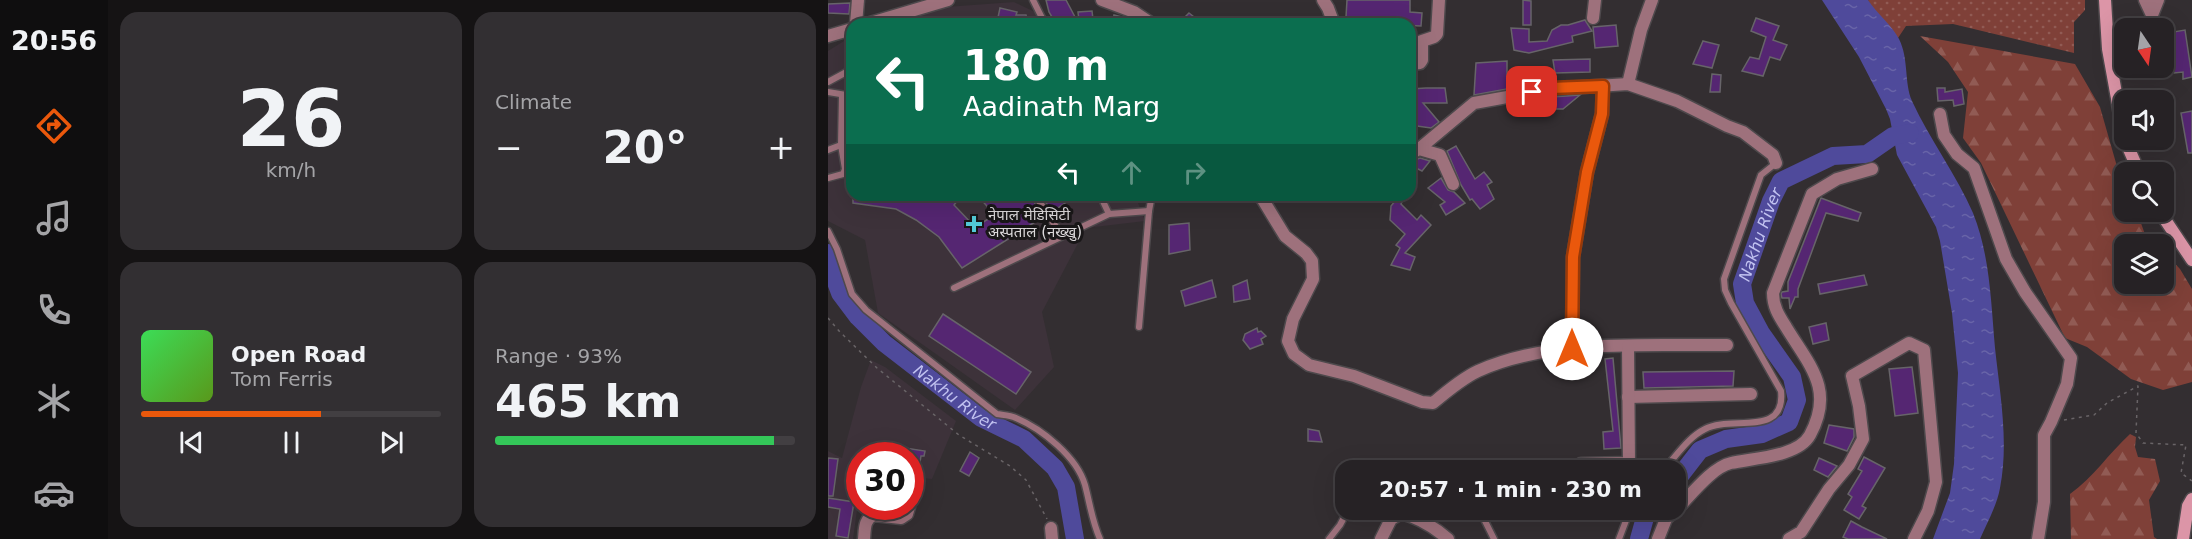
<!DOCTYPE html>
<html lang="en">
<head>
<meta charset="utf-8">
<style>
	:root { --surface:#262225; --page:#322f32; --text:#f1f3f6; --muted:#a4a4a7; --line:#423f42; --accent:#ea580c }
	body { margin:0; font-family:"DejaVu Sans","Noto Sans Devanagari",sans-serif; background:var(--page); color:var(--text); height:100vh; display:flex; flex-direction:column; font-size:22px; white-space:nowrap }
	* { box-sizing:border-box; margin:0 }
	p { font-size:20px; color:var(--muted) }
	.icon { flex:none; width:33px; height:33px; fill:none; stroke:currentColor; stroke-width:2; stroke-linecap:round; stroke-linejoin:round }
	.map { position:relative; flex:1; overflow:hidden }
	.details { display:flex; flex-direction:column; gap:12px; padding:12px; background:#151314; width:720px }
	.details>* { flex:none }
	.guide { position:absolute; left:18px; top:18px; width:570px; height:183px; border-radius:18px; box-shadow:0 6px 24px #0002,0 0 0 2px var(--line); background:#0b6e4f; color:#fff; overflow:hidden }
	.needle { width:39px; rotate:167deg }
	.tools { position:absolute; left:1286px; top:18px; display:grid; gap:12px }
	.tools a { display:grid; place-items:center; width:60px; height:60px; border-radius:12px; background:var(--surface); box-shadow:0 6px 24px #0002,0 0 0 2px var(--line); font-size:30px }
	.speed { position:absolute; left:18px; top:442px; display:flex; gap:12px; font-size:30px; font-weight:700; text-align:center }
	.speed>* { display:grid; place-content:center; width:78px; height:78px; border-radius:50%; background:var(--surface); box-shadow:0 6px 24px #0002,0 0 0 2px var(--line); line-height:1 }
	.speed .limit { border:9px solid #d22; background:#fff; color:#111 }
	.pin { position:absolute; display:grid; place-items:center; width:51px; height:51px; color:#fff; margin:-26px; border-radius:12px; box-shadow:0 3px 9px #0006 }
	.me { position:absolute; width:66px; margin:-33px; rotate:0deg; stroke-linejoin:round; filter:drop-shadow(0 0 4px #0008) }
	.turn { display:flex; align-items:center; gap:21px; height:126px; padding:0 18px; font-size:27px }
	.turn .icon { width:78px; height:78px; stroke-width:2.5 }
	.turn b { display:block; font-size:42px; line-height:51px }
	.lanes { display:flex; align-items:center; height:57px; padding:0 18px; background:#0003; justify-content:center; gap:30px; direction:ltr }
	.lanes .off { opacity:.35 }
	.big { font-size:45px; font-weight:800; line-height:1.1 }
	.details .tile { flex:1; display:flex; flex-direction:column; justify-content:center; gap:9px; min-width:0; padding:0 21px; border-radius:18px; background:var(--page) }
	.details .dial { align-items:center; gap:0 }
	.dial b { font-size:78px; line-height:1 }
	.song { display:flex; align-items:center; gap:18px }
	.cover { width:72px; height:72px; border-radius:9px; background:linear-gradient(135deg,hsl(130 70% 55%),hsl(90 70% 35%)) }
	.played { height:6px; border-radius:3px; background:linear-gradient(90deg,var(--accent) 60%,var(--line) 60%) }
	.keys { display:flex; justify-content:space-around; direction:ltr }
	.heat { display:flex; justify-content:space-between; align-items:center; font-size:33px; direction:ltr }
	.charge { height:9px; border-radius:4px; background:linear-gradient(90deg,#34c759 93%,var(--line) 0) }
	.details .tiles { flex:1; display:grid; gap:12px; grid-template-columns:repeat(2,1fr) }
	.trip { position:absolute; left:507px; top:460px; width:351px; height:60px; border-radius:18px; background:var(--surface); box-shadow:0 6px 24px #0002,0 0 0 2px var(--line); font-weight:800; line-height:60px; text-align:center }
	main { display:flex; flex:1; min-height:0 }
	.dock { display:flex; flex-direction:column; width:108px; justify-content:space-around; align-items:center; background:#0f0e0f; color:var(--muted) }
	.dock .icon { width:42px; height:42px }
	.dock .on { color:var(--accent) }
	.dock b { font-size:27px; color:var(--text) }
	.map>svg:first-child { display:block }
	.built { fill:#3d323a }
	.grass { fill:url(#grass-dots) }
	.forest { fill:url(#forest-firs) }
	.water { fill:url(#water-ripples) }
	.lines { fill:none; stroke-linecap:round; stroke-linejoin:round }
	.river { stroke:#4f4a9b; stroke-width:18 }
	.building { fill:#552672; stroke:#676469; stroke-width:1.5 }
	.service-casing { stroke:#4e494c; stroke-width:9 }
	.minor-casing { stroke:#4e494c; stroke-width:15 }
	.tertiary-casing { stroke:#4e494c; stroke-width:15 }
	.secondary-casing { stroke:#4e494c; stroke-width:15 }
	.path { stroke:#696467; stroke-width:1.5; stroke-dasharray:3 4.5; stroke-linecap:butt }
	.service { stroke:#9e717c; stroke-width:6 }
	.minor { stroke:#9e717c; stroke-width:12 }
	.tertiary { stroke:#9e717c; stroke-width:12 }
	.secondary { stroke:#dc95a7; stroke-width:12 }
	.route-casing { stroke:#983908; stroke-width:15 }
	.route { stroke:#ea580c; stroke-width:10 }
	.poi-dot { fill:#52cbd7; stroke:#191718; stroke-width:2 }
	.labels { text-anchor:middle; stroke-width:6; stroke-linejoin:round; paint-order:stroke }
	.poi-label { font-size:15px; fill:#dcd9db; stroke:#191718; text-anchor:start }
	.water-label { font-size:16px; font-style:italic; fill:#c1c2f0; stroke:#191718 }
</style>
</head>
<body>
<main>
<nav class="dock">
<b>20:56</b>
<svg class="icon on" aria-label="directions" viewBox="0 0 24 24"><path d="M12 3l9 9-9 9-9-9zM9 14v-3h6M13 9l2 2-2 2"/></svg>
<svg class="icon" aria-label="music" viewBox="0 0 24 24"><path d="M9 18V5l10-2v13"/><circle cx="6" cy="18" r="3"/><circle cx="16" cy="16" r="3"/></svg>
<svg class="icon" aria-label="phone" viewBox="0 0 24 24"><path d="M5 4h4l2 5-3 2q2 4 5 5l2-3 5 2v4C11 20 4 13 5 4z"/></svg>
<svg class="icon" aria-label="climate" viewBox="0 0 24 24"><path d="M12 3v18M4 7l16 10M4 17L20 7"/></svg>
<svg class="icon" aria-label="car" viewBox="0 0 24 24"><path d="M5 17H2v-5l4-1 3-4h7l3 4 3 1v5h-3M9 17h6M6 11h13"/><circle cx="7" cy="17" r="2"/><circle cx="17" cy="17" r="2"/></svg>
</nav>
<section class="details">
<div class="tiles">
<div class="tile dial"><b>26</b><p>km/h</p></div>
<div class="tile"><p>Climate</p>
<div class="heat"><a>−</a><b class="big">20°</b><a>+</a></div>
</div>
<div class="tile">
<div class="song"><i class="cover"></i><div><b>Open Road</b><p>Tom Ferris</p></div></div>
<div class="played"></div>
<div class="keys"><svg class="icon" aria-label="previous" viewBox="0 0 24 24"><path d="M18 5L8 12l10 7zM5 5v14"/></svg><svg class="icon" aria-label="pause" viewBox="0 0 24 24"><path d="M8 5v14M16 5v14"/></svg><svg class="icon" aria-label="next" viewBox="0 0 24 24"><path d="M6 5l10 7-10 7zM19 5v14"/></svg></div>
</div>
<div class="tile"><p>Range · 93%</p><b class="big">465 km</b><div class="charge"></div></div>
</div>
</section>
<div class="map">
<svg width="1364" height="539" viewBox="0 0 1364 539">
	<defs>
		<pattern id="grass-dots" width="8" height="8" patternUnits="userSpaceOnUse" patternTransform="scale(1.5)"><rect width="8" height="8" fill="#7f4038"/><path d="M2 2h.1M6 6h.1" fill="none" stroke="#915b54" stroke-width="1.8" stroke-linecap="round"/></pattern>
		<pattern id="forest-firs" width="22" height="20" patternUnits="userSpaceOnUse" patternTransform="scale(1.5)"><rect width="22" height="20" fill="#7f4038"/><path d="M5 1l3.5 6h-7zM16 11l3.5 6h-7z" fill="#915b54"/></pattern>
		<pattern id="water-ripples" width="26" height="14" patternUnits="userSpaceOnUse" patternTransform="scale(1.5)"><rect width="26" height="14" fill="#4f4a9b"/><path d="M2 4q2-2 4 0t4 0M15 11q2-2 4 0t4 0" fill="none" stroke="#6864a8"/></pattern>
	</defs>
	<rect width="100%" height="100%" fill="#332e31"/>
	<!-- built -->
	<g class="built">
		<polygon points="186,2 209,13 213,24 53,24 118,7"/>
		<polygon points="24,36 24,195 307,195 317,221 258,228 214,312 226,367 187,410 50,313 37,240 0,221 0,51"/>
		<polygon points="43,360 57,367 128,421 104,479 83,477 82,456 32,456 31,496 25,539 0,539 0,451 14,458 33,387"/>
	</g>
	<!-- grass -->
	<polygon class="grass" points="1040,0 1257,0 1257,10 1246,22 1246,53 1125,24 1078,26 1070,38 1047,12"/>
	<!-- forest -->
	<g class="forest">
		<polygon points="1092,36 1247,64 1272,107 1288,163 1296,180 1296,212 1309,212 1319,240 1326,244 1296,244 1296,284 1335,284 1335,251 1352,269 1364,289 1364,382 1335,390 1303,379 1259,347 1237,338 1153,163 1135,138 1140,92 1120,62"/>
		<path d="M1302 434 1308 437 1307 447 1310 457 1327 459 1332 481 1321 500 1326 537 1329 539H1243L1242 494C1265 478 1281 453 1302 434Z"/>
	</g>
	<!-- water -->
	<path class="water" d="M994 0H1040C1049 14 1064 25 1071 39 1081 59 1076 83 1084 101 1102 140 1128 174 1145 213 1162 255 1163 303 1167 348 1172 394 1181 442 1172 488 1169 505 1159 523 1152 539H1105L1122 493 1126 464 1130 373 1124 313 1112 241 1108 227 1069 155 1062 119 1058 109 1031 57Z"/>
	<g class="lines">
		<!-- river -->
		<g class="river">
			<path id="s1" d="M0 253 5 274 12 293 30 317 56 343 153 418 196 439 227 468 238 487 247 539"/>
			<path id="s2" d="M848 481 872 450 898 439 934 434 961 422 969 400 964 377 933 333 917 303 914 284 943 201 953 181 1005 156 1039 154 1065 136 1082 133"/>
			<polyline points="811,539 818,514 821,510"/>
		</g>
	</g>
	<!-- building -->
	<g class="building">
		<polygon points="218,0 238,0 247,17 236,24 228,24 221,12"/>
		<polygon points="519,0 582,0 582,12 594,13 593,26 550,24 550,17 518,17"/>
		<polygon points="695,0 703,1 703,25 695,25"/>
		<polygon points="22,3 21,14 0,13 0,4"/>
		<polygon points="172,8 189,12 188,15 198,15 200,24 169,22"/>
		<polygon points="264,11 265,19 251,21 250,12"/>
		<polygon points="361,13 375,24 350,24"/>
		<polygon points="286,15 302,19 309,24 284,24"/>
		<polygon points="928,18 951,26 945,40 959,45 952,60 942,57 935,76 914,71 922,57 931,59 938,37 923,31"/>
		<polygon points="757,20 764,31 744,36 745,42 701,53 686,50 683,28 701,29 701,42 719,41 724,30 733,25 740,25"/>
		<polygon points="788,25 790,46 767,48 765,27"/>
		<polygon points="1357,30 1364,77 1355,79 1355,72 1346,73 1344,59 1335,61 1335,46 1341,45 1339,33"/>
		<polygon points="875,41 891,45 884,68 865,64"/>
		<polygon points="762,59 762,72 727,73 725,60"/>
		<polygon points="679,61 679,89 646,95 648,63"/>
		<polygon points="884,74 893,75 892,92 882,92"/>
		<polygon points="598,88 617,88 619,103 595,103 611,122 603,128 582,125 582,89"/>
		<polygon points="1109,88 1117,88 1117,92 1134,89 1136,104 1126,106 1125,100 1110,101"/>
		<polygon points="752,95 735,109 723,109 724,97"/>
		<polygon points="707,100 708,106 695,110 691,103"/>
		<polygon points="1364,111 1364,153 1360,153 1353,113"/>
		<polygon points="628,146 647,179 656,172 664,182 659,185 666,199 652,209 644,199 642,200 633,185 619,151"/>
		<polygon points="592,158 602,161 594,171 582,165 582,162"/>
		<polygon points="613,178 620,190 626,192 637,203 618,215 612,205 617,202 600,188"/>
		<polygon points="25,195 134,195 126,205 147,227 167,215 149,195 187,195 190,199 197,195 202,195 215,217 134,268 111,237 88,220 68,209 25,203"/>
		<polygon points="213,195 233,195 237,203 224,212"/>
		<polygon points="572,195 577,195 573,204 589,220 593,215 603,225 577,253 587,257 582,270 563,265 572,248 568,245 577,234 562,220 563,206"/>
		<polygon points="993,198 1033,213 1030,221 998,213 970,289 970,297 967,297 962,309 961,298 954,298 953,294 954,292 960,291 960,282"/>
		<polygon points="361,223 362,250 341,254 341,225"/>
		<polygon points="1036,275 1039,285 992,294 990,284"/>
		<polygon points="384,280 388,297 357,306 353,291"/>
		<polygon points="419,280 422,299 406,302 405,286"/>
		<polygon points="115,314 203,372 188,394 101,336"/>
		<polygon points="998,323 1001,340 985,344 981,327"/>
		<polygon points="429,328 430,332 433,331 438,336 433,339 435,344 422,349 415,340 417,334"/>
		<polygon points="785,358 793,448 776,449 775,432 785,431 777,359"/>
		<polygon points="1084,367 1090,413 1067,416 1061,369"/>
		<polygon points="906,371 905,386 816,388 815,372"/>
		<polygon points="1001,425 1026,429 1026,437 1019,451 996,443"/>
		<polygon points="480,429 491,431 494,442 480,441"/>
		<polygon points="51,444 97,451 96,456 93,456 90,474 82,472 82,456 49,456"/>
		<polygon points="142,452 151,458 141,476 132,471"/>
		<polygon points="1036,457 1057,468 1034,506 1038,508 1031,519 1016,510 1024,497 1020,494 1034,471 1030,469"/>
		<polygon points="0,458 10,459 5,496 0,496"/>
		<polygon points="991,458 1009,466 1000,477 986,470"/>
		<polygon points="0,498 26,502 20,538 8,536 12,509 0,507"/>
		<polygon points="1023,521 1034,527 1059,539 1020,539 1015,537"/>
	</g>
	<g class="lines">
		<defs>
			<g id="service">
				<polyline points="205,0 217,24"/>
				<polyline points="0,82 24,69"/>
				<polyline points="0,92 24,96"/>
				<polyline points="0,150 13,145"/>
				<polyline points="0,178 15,174 17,169 13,145 14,95"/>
				<polyline points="207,195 234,236"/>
				<polyline points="272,195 281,214"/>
				<path d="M0 231 9 249 24 294 38 310 169 414C175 415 182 415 188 418 214 429 249 457 257 485 262 504 264 521 272 539"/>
				<polyline points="126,288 281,214 321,211"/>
				<polyline points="311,327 321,211 324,195"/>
				<polyline points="565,471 586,471"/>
				<path d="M834 471C848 457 859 438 877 429 903 415 958 438 953 391L903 303 897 290 896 279 933 175 948 163"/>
				<polyline points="647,510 655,517 666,539"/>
				<polyline points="501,539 512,525 520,510"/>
				<polyline points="791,539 802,510"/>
			</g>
			<g id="minor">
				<polyline points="274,0 306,12 324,24"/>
				<polyline points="495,0 500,8 506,24"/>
				<polyline points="1317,0 1324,15 1330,0"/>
				<polyline points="765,18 767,0"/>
				<polyline points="28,24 30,0"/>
				<polyline points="582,64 592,63 594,60 594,41 606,37 609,34 611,0"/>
				<polyline points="800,84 813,30 824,0"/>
				<polyline points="591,149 646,103 723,89 800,84 849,101 899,126 915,132 945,155 948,163"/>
				<polyline points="582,154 591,149 612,155 625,184"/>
				<path d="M432 195 457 236 478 253 484 261 485 279 465 319 460 341 466 354 481 365 526 376 594 402 605 403C618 392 635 378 650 371 723 338 820 346 899 345"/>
				<polyline points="744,349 745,257 759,172 774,114 775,86"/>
				<polyline points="800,397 923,394"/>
				<polyline points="753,464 801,463 800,346"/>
				<polyline points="82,500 85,492"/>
				<path d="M848 510C862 496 884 467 903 463 925 458 970 457 982 435 1007 389 981 365 958 327 951 316 945 307 945 293L984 194 1009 179 1044 169"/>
				<polyline points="223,528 224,539"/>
				<path d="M36 539C37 529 36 519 46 515L73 518 79 514 81 507"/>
				<path d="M553 539 563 519 573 513C592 518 606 527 620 539"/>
				<polyline points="830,539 838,519 847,510"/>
				<polyline points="961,539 973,532 1001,489 1021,465 1035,439 1031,406 1024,376 1081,343 1096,350 1108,482 1100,511 1086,539"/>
			</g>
			<g id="tertiary">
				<polyline points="39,24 120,0"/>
				<polyline points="0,36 24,29"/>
				<polyline points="1112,114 1116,135 1129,154 1146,168 1178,259 1197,292 1243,358 1239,384 1223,422 1216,435 1216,502 1210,539"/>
			</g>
			<g id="secondary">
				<polyline points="1277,0 1280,49 1296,137"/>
				<polyline points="1297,140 1311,172"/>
				<polyline points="1332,212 1364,260"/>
				<polyline points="1355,539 1360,506 1364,499"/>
			</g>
		</defs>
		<!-- service casing -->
		<use href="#service" class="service-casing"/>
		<!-- minor casing -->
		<use href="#minor" class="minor-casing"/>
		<!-- tertiary casing -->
		<use href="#tertiary" class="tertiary-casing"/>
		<!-- secondary casing -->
		<use href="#secondary" class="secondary-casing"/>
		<!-- path -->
		<g class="path">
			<polyline points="0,318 12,332 49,368 131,435 182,466 198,480 219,519"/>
			<polyline points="1236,420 1266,415 1279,403 1310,386 1308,433 1315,443 1358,445 1353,473 1364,481"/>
		</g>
		<!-- service -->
		<use href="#service" class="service"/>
		<!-- minor -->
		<use href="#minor" class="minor"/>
		<!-- tertiary -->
		<use href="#tertiary" class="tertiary"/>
		<!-- secondary -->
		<use href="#secondary" class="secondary"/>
	</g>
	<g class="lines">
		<defs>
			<polyline id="route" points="704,92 723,88 775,86 774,114 759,172 745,257 744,349"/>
		</defs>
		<!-- route casing -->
		<use href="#route" class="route-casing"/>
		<!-- route -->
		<use href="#route" class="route"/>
	</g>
	<!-- markers -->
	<path class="poi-dot" d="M143 215h6v6h6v6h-6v6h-6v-6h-6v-6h6z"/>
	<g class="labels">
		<!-- poi labels -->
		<g class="poi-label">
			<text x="160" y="220">नेपाल मेडिसिटी<tspan x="160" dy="17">अस्पताल (नख्खु)</tspan></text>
		</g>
		<!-- water labels -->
		<g class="water-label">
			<text dy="6" stroke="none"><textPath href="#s2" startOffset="340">Nakhu River</textPath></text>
			<text dy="6" stroke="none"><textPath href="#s1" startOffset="198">Nakhu River</textPath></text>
		</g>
	</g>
</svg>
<div class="tools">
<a><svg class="needle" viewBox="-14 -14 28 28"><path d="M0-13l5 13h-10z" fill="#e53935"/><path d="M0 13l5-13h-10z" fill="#a4a4a7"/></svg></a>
<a><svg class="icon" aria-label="sound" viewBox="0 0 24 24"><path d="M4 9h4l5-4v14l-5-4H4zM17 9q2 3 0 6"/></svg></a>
<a><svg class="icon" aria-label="search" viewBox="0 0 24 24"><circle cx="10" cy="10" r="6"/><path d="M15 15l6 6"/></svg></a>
<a><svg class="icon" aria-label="layers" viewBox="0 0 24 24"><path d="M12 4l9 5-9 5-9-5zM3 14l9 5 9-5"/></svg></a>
</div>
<div class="speed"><div class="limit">30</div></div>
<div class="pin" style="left:704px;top:92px;background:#d93025"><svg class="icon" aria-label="arrive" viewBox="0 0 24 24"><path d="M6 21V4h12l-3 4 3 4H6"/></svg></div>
<svg class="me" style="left:744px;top:349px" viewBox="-20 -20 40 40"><circle r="19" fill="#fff"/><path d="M0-13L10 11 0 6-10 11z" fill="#ea580c"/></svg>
<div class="trip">20:57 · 1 min · 230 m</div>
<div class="guide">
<div class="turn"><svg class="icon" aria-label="left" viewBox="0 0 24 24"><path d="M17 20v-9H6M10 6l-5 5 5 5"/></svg><div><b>180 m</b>Aadinath Marg</div></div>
<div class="lanes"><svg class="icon" aria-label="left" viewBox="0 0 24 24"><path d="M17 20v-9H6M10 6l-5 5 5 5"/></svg><svg class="icon off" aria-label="ahead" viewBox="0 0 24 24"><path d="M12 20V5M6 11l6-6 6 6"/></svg><svg class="icon off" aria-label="right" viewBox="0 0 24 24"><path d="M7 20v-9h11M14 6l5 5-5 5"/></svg></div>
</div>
</div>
</main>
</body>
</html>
